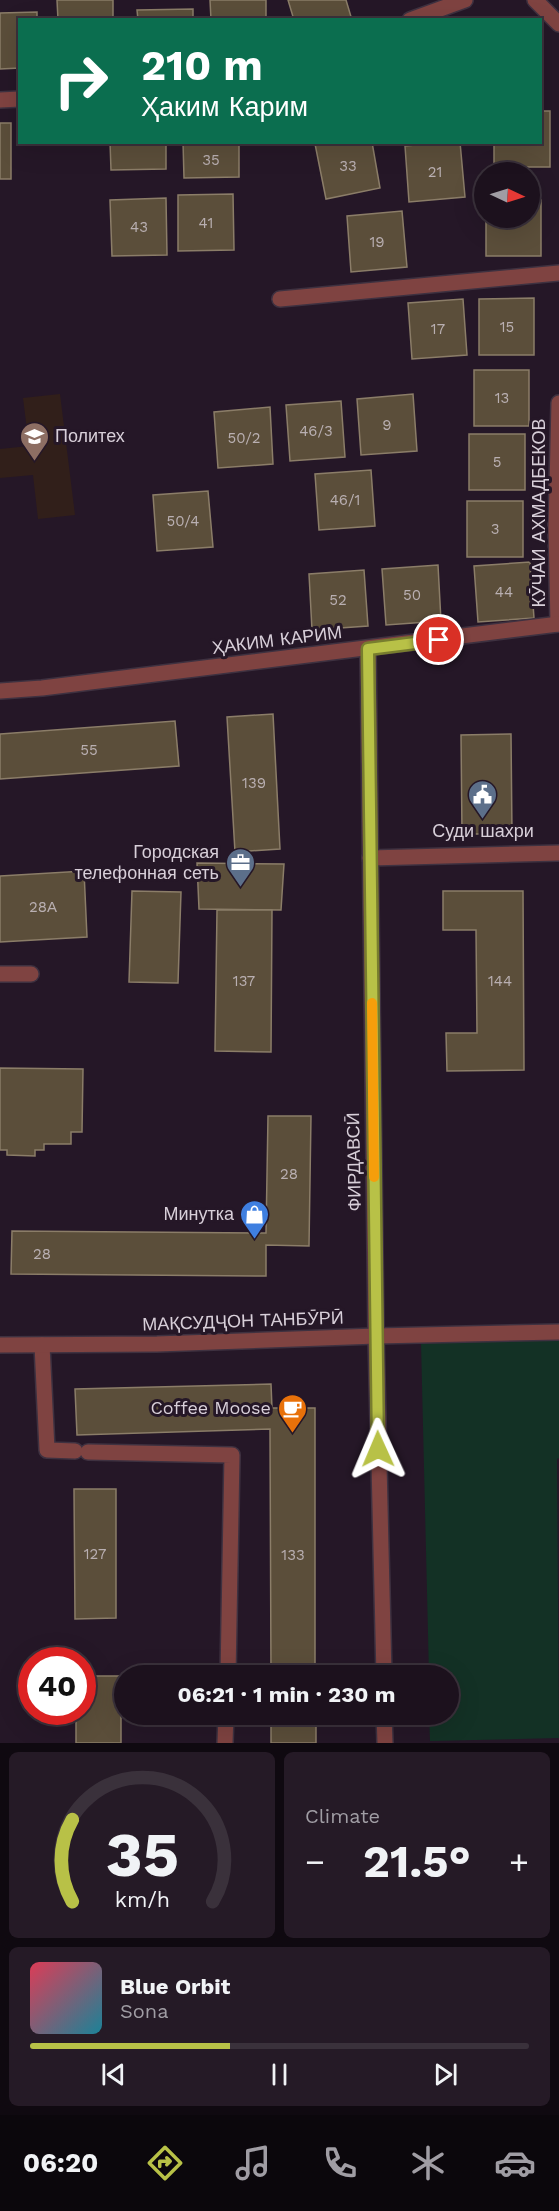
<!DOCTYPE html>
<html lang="en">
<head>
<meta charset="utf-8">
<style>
	:root { --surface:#1c111d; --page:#251a26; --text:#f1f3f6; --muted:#a09da4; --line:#3a313b; --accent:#b8c147 }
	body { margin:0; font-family:"Work Sans",sans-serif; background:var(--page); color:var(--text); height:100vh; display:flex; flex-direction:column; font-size:22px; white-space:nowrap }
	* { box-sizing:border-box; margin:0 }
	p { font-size:20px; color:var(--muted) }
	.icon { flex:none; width:33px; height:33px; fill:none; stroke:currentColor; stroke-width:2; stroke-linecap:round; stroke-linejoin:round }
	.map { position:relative; height:1743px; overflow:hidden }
	.sheet { display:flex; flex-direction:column; gap:9px; padding:9px; background:#0f0910; flex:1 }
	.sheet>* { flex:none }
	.guide { position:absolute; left:18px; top:18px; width:524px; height:126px; border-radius:0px; box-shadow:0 6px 24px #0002,0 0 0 2px var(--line); background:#0b6e4f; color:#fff; overflow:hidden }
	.needle { width:39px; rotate:94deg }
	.tools { position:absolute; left:474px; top:162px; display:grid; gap:12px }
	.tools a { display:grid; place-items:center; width:66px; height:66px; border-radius:50%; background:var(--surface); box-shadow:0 6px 24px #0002,0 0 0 2px var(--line); font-size:30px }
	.speed { position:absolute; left:18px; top:1647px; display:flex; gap:12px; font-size:30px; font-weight:700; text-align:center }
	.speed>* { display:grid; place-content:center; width:78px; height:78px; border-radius:50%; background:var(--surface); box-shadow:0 6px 24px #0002,0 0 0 2px var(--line); line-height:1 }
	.speed .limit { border:9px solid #d22; background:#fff; color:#111 }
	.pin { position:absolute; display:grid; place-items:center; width:51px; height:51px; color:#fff; margin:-26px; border:3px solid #fff; border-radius:50%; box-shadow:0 2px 6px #0007 }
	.me { position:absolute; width:66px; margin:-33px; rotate:359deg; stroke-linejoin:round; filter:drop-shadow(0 0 4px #0008) }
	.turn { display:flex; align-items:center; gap:21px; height:126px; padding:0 24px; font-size:27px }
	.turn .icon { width:78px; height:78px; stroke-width:2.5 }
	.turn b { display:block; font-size:42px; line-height:51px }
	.big { font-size:45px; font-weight:700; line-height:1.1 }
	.sheet .tile { flex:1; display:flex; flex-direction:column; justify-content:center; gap:9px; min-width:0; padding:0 21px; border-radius:9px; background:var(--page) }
	.sheet .dial { align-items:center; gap:0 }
	.dial svg { height:156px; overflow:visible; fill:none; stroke:var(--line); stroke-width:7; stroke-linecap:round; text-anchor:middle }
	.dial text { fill:var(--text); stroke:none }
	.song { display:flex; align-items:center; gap:18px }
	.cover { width:72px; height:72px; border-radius:9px; background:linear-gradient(135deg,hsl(350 70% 55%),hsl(190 70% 35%)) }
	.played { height:6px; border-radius:3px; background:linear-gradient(90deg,var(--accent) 40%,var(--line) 40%) }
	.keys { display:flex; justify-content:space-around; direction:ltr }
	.heat { display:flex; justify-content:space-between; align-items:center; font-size:33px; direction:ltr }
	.sheet .tiles { flex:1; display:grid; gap:9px; grid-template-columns:1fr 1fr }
	.tile:last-child { grid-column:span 2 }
	.trip { position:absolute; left:114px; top:1665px; width:345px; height:60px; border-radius:30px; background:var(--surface); box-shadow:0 6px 24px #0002,0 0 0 2px var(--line); font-weight:700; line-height:60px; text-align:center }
	.tab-bar { display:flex; height:96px; justify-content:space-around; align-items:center; background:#0b070c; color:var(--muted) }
	.tab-bar .icon { width:42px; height:42px }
	.tab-bar .active { color:var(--accent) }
	.tab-bar b { font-size:27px; color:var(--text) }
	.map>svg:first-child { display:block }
	.education { fill:#311f1a }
	.green { fill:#133125 }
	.building { fill:#5b4e3a; stroke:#8b7d68; stroke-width:1.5 }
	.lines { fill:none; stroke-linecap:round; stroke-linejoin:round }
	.minor-casing { stroke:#3e3140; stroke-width:18 }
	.tertiary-casing { stroke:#3e3140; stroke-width:18 }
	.minor { stroke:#7f4341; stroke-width:15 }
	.tertiary { stroke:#7f4341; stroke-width:15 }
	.route-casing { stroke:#787d2e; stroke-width:15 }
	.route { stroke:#b8c147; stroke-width:10 }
	.slow { stroke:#f59e0b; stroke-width:10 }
	.labels { text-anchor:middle; stroke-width:6; stroke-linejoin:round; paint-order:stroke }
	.number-label { font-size:15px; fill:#b9afb1 }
	.poi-label { font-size:18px; fill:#d8cfd9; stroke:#251727; text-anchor:end }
	.street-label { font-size:18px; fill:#d8cfd9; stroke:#251727 }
</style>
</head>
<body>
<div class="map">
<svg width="559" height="1743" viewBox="0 0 559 1743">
	<rect width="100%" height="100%" fill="#251727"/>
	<!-- education -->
	<polygon class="education" points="60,394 75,515 38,519 33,475 0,478 0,449 29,446 23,398"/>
	<!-- green -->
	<polygon class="green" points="559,1340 559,1458 557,1459 559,1738 430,1741 429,1715 448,1714 448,1676 429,1675 421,1343"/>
	<!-- building -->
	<g class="building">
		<polygon points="57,0 113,0 113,20 58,20"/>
		<polygon points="210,0 266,0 266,20 211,20"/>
		<polygon points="288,0 346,0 352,20 294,20"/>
		<polygon points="193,9 193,20 138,20 137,10"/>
		<polygon points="37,12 37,20 20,20 20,68 0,69 0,13"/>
		<polygon points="540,111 550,111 550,167 494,167 494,142 540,142"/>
		<rect x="0" y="123" width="11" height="56"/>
		<polygon points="110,142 166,142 166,169 111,170"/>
		<polygon points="183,142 239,142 239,177 184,178"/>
		<polygon points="320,142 372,142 380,188 326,199 315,144"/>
		<polygon points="447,142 460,142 465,197 409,202 405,146"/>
		<polygon points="233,194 234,250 178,251 178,195"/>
		<polygon points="166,198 167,255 112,256 110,200"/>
		<polygon points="530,200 541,200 541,256 486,256 486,218 530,218"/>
		<polygon points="402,211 407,267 351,272 347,216"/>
		<polygon points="534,298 534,355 479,355 479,299"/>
		<polygon points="463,299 467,355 412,359 408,303"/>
		<rect x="474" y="370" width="55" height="56"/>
		<polygon points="413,394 417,451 361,455 357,399"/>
		<polygon points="341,401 345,457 290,461 286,405"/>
		<polygon points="270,407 273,464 218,468 214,412"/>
		<rect x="469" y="434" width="56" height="56"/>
		<polygon points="371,470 375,526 319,530 315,474"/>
		<polygon points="208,491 213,547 157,551 153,495"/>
		<rect x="467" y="501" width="56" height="56"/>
		<polygon points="530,562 534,618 478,622 474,566"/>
		<polygon points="438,565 441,621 386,625 382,569"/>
		<polygon points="364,570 368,626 312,630 309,574"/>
		<polygon points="273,714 280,849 235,852 227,717"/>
		<polygon points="175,721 179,766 0,779 0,734"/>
		<polygon points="511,734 512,834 462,834 461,735"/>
		<polygon points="197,863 284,864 281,910 199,909"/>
		<polygon points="84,871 87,937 0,942 0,876"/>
		<polygon points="132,891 181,892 178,983 129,982"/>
		<polygon points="443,891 523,891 524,1070 447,1071 446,1033 477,1033 476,930 443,930"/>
		<polygon points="217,910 272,910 271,1052 215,1051"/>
		<polygon points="0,1068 83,1069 82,1132 71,1132 71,1144 44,1144 44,1150 35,1150 35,1156 7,1155 7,1150 0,1150"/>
		<polygon points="268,1116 311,1116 309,1246 266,1245 266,1276 11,1274 12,1231 266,1233"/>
		<polygon points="271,1384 272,1408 315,1408 315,1676 271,1676 270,1429 77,1435 75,1389"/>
		<polygon points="74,1489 116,1489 116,1618 75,1619"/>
		<polygon points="82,1676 121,1676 121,1743 76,1743 76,1712 82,1712"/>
		<rect x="271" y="1714" width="45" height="29"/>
	</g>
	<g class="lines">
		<defs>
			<g id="minor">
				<polyline points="535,0 559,24"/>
				<polyline points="410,20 465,0"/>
				<polyline points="0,100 20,99"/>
				<polyline points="280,299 559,273"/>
				<polyline points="558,624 556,528 559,403"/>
				<polyline points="370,858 559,853"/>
				<polyline points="0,974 31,974"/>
				<polyline points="42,1345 47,1450 75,1451"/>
				<polyline points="88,1452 232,1455 228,1676"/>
				<polyline points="225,1743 226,1714"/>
			</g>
			<g id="tertiary">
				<polyline points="368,649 376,1336 384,1676"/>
				<polyline points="0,691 42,688 559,624"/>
				<polyline points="0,1345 157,1344 376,1336 559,1332"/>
				<polyline points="384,1714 385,1743"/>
			</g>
		</defs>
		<!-- minor casing -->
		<use href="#minor" class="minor-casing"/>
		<!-- tertiary casing -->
		<use href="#tertiary" class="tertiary-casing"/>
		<!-- minor -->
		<use href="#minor" class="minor"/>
		<!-- tertiary -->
		<use href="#tertiary" class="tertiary"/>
	</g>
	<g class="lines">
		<defs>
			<polyline id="route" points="378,1449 368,649 439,640"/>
		</defs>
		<!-- route casing -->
		<use href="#route" class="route-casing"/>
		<!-- route -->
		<use href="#route" class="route"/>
		<!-- slow -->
		<polyline class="slow" points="372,1003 374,1177"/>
	</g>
	<!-- icons -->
	<defs>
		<symbol id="university-pin" viewBox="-11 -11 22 30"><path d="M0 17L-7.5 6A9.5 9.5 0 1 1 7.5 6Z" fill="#8d6e63" stroke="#251727"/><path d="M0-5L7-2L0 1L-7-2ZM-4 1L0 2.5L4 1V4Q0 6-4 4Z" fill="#fff"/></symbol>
		<symbol id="civic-pin" viewBox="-11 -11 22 30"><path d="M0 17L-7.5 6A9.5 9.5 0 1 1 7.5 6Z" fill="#5c6f8a" stroke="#251727"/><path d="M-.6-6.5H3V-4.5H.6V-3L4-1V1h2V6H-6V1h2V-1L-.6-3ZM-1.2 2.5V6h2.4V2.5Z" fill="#fff"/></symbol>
		<symbol id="office-pin" viewBox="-11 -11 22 30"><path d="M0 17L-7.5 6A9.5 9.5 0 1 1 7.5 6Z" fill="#5c6f8a" stroke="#251727"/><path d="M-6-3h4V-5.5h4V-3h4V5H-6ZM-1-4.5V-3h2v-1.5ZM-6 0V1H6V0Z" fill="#fff"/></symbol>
		<symbol id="shop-pin" viewBox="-11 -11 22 30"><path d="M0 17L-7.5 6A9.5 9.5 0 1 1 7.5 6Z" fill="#3f7fe0" stroke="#251727"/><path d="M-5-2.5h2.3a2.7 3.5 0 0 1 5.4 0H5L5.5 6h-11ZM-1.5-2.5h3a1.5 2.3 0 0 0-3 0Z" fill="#fff"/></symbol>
		<symbol id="cafe-pin" viewBox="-11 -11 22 30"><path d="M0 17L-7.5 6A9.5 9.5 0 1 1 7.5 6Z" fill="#e8710a" stroke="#251727"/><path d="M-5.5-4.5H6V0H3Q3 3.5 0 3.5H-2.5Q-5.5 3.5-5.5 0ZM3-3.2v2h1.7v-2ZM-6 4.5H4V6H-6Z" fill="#fff"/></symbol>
	</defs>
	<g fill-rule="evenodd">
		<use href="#university-pin" x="18" y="420" width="33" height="45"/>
		<use href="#civic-pin" x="466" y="778" width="33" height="45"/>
		<use href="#office-pin" x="224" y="846" width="33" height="45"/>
		<use href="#shop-pin" x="238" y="1198" width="33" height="45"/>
		<use href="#cafe-pin" x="276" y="1392" width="33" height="45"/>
	</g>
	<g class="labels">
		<!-- number labels -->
		<g class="number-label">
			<text x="211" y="165">35</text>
			<text x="348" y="171">33</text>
			<text x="435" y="177">21</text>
			<text x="206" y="228">41</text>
			<text x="139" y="232">43</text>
			<text x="377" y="247">19</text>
			<text x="507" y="332">15</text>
			<text x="438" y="334">17</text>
			<text x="502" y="403">13</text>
			<text x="387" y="430">9</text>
			<text x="316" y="436">46/3</text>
			<text x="244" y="443">50/2</text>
			<text x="497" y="467">5</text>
			<text x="345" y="505">46/1</text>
			<text x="183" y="526">50/4</text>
			<text x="495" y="534">3</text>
			<text x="504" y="597">44</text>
			<text x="412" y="600">50</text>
			<text x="338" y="605">52</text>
			<text x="89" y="755">55</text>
			<text x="254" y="788">139</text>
			<text x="43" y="912">28А</text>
			<text x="244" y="986">137</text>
			<text x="500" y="986">144</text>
			<text x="289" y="1179">28</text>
			<text x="42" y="1259">28</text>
			<text x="95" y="1559">127</text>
			<text x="293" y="1560">133</text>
		</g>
		<!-- poi labels -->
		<g class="poi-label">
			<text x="55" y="442" text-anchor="start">Политех</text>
			<text x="483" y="837" text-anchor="middle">Суди шахри</text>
			<text x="219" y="858">Городская<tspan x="219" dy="21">телефонная сеть</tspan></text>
			<text x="234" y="1220">Минутка</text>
			<text x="271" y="1414">Coffee Moose</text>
		</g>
		<!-- street labels -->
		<g class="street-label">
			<text transform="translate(539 513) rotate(-90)" y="6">КӮЧАИ АХМАДБЕКОВ</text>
			<text transform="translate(277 640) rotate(-7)" y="6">ҲАКИМ КАРИМ</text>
			<text transform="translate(354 1162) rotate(-91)" y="6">ФИРДАВСӢ</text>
			<text transform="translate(243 1321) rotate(-2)" y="6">МАҚСУДҶОН ТАНБӮРӢ</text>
		</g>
	</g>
</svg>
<div class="tools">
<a><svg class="needle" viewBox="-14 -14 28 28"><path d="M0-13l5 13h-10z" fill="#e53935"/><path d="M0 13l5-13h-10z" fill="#a09da4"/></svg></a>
</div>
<div class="speed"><div class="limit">40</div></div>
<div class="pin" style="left:439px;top:640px;background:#d93025"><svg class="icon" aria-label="arrive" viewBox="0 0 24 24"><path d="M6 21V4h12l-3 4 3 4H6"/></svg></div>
<svg class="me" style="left:378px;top:1449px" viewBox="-20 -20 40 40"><path d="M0-17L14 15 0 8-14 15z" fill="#b8c147" stroke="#fff" stroke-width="4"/></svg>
<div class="trip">06:21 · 1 min · 230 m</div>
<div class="guide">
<div class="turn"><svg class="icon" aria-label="right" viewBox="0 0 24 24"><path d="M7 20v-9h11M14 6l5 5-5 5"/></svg><div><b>210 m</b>Ҳаким Карим</div></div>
</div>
</div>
<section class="sheet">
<div class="tiles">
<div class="tile dial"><svg viewBox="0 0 100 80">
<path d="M14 69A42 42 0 1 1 86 69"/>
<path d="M14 69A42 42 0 0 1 14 27" stroke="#b8c147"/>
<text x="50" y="56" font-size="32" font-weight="700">35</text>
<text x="50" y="72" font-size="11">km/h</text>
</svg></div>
<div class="tile"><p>Climate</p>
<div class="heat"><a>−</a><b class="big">21.5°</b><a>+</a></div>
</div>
<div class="tile">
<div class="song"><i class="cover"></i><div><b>Blue Orbit</b><p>Sona</p></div></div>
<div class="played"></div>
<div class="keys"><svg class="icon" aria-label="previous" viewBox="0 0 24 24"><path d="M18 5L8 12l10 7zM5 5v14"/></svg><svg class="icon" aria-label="pause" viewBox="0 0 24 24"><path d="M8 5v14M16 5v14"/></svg><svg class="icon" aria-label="next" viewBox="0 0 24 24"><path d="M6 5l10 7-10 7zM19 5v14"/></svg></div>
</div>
</div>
</section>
<nav class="tab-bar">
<b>06:20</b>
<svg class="icon active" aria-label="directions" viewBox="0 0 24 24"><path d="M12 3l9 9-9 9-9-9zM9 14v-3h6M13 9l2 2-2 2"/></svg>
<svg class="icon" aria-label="music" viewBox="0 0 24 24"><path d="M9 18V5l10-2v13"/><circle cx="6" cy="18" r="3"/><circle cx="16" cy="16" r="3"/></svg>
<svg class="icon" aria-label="phone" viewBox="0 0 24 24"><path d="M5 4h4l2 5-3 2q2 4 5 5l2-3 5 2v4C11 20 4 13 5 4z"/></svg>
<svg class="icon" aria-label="climate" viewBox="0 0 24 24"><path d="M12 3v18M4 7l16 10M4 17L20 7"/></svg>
<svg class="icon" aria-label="car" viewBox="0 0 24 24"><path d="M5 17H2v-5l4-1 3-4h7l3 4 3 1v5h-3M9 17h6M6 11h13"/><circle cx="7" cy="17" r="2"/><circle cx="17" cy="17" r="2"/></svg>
</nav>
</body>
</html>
